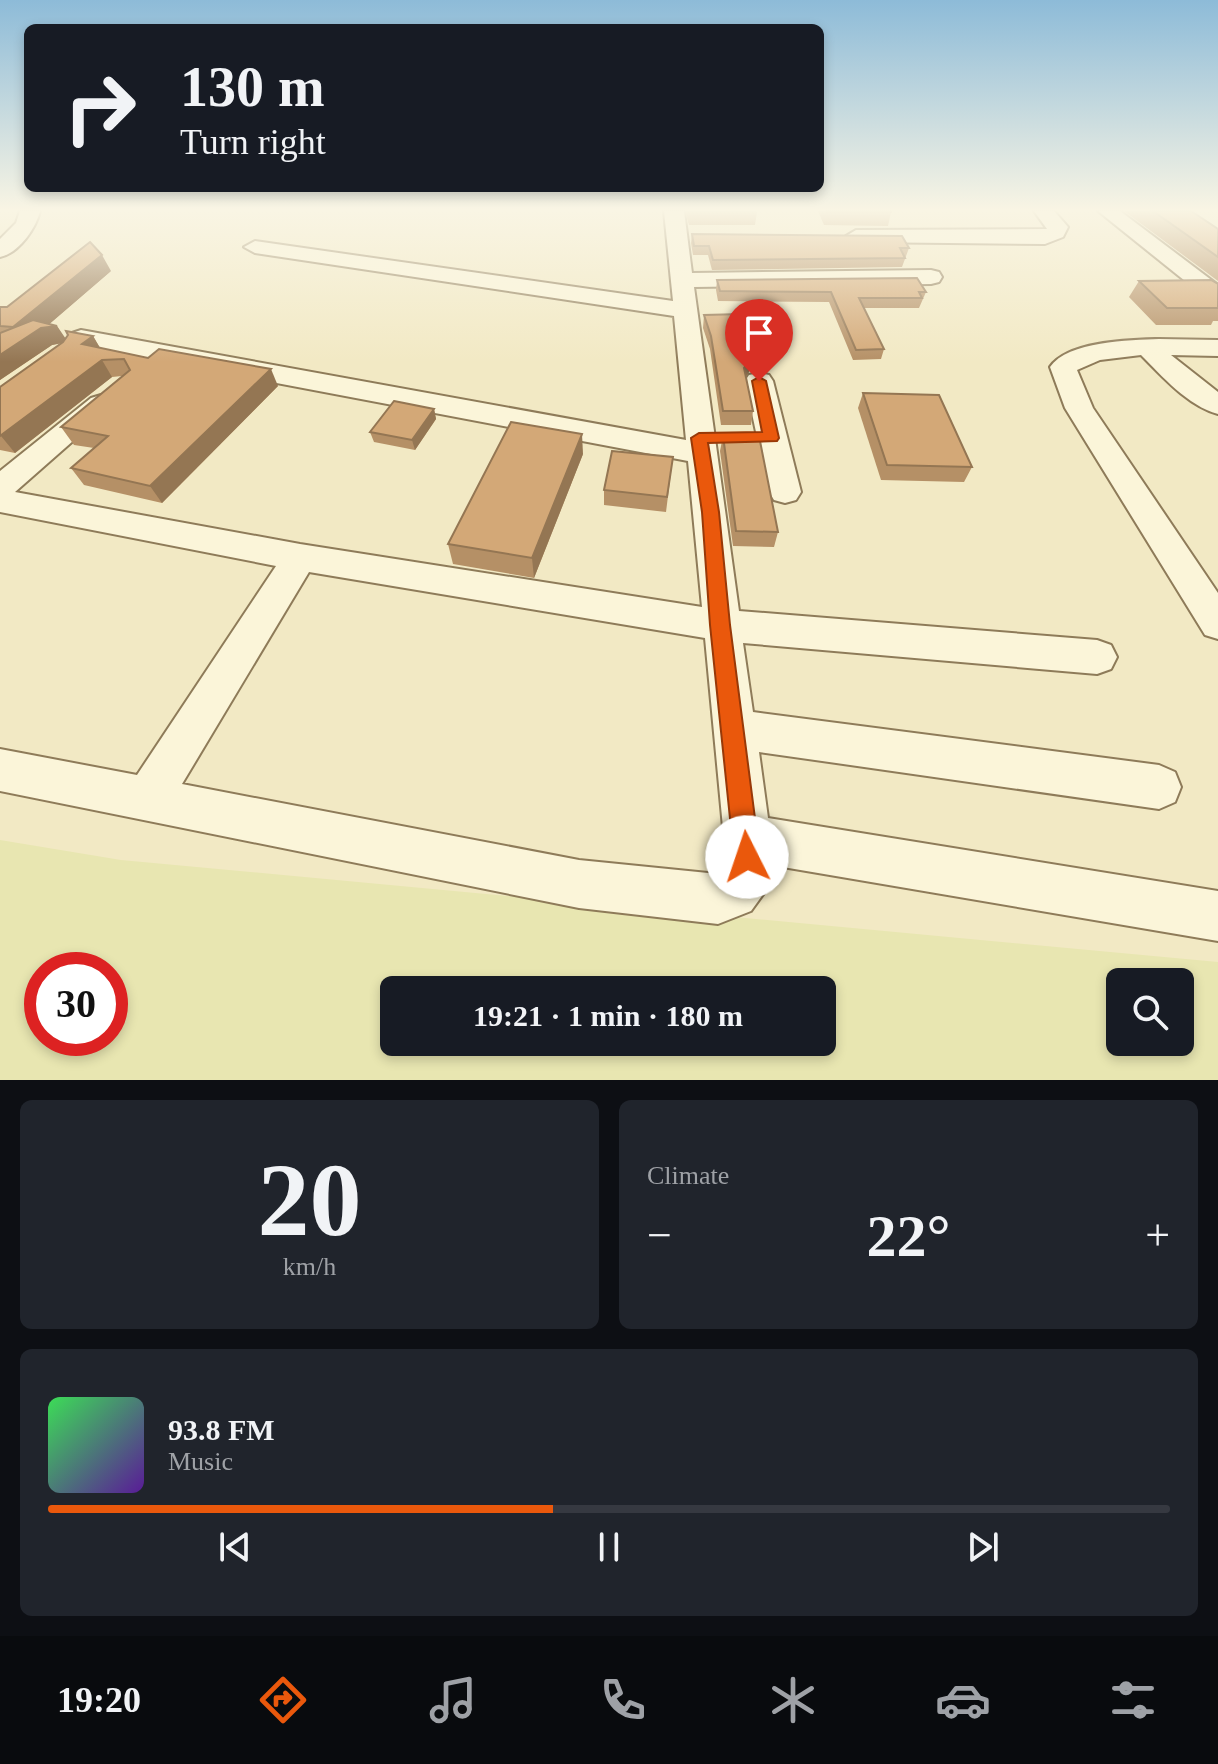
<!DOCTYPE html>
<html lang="en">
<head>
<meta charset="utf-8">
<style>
	:root { --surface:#171b24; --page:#20242c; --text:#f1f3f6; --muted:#9ea1a6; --line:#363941; --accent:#ea580c }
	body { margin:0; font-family:Georgia,serif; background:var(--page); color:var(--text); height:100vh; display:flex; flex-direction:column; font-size:30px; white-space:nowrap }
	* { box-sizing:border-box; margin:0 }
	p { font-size:26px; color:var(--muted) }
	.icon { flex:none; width:44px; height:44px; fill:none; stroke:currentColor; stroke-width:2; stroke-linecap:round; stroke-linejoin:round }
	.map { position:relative; height:1080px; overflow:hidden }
	.details { display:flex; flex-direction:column; gap:20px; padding:20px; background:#0d0f14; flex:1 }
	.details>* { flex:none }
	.guide { position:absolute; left:24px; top:24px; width:800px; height:168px; border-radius:12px; box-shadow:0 4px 12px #0003; background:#171b24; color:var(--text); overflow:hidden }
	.tools { position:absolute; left:1106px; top:968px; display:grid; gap:16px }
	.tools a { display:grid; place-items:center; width:88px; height:88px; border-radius:12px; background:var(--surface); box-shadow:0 4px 12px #0003; font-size:40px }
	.speed { position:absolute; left:24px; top:952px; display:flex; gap:16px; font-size:40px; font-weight:700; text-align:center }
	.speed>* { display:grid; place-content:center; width:104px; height:104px; border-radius:50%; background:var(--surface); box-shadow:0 4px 12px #0003; line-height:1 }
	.speed .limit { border:12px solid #d22; background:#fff; color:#111 }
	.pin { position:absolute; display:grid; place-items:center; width:68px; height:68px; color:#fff; margin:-82px -34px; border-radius:50% 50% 50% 0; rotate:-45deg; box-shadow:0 0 8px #0007 }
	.pin .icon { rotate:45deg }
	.me { position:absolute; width:88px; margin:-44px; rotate:356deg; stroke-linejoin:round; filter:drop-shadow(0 0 6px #0008) }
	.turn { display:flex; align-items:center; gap:28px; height:168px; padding:0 24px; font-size:36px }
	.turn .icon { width:104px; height:104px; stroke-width:2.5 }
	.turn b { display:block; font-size:56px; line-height:68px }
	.big { font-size:60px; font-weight:700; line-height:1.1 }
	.details .card { flex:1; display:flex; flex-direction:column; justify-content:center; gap:12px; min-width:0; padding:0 28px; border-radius:12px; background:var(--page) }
	.details .dial { align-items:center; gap:0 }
	.dial b { font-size:104px; line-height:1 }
	.song { display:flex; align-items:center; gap:24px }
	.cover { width:96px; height:96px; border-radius:12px; background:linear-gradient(135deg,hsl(130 70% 55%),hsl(270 70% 35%)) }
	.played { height:8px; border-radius:4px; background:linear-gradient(90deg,var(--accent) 45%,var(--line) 45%) }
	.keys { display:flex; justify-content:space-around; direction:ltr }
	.heat { display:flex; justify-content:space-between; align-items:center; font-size:44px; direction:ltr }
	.details .tiles { flex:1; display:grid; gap:20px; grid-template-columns:1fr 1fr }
	.card:last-child { grid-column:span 2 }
	.trip { position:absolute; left:380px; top:976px; width:456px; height:80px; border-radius:12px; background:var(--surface); box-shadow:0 4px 12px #0003; font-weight:700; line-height:80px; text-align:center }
	.menu { display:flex; height:128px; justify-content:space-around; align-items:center; background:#090b0e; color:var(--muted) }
	.menu .icon { width:56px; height:56px }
	.menu .on { color:var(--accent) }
	.menu b { font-size:36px; color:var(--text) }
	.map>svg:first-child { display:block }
	.farmland { fill:#e8e6b1; fill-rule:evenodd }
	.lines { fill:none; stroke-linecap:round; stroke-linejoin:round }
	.minor-casing { stroke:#8e7b59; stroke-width:4 }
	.minor { fill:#fbf5d9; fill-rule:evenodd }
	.wall { fill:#b59066 }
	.shaded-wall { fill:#947653 }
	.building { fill:#d3a877; stroke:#947653; stroke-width:2 }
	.route { fill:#ea580c; stroke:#983908; stroke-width:2 }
</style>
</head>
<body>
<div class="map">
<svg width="1218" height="1080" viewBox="0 0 1218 1080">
	<rect width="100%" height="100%" fill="#f2e9c4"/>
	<!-- farmland -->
	<path class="farmland" d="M0 840 121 860 1218 962V1080H0ZM42 970H110V1038H42ZM1120 982H1180V1042H1120ZM394 990H822V1042H394Z"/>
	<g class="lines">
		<defs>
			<g id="minor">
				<path d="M20 211H40C36 228 19 253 0 257V239L16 223Z"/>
				<path d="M664 211H684L692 273 931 270 939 272 942 277 939 282 931 284 694 287 739 611 1097 640 1111 645 1117 657 1111 669 1097 674 743 643 753 712 1159 765 1175 772 1181 787 1175 802 1159 809 759 752 768 818 1218 891V941L771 865V876L764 893 751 911 718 924 579 908 0 791V749L137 775 276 566 0 512V471L91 398 101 395 111 398 115 404 15 492 300 544 702 607 688 461 81 346 72 343 68 338 72 333 81 330 686 440 674 316 255 253 244 247 255 241 673 301ZM309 572 705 638 724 838 723 868 718 874 579 860 182 784Z"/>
				<polygon points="1034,211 1054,211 1068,227 1063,237 1045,244 856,242 846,236 856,230 1047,229"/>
				<polygon points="1098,211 1120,211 1218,285 1218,303 1210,301"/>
				<path d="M1159 339 1218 340V356L1171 355 1218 392V414C1188 406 1162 376 1141 355L1100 360 1077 370 1093 408 1218 593V639L1205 635 1065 408 1050 367C1068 341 1130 340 1159 339Z"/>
				<polygon points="759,373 769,375 773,381 801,492 796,500 785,503 774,500 769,492 745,381 749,375"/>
			</g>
		</defs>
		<!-- minor casing -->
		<use href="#minor" class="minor-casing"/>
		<!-- minor -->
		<use href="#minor" class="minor"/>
	</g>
	<!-- wall -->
	<g class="wall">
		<polygon points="685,211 756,211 757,212 755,225 689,225"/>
		<polygon points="818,211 891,211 891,212 888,226 824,225"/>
		<polygon points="1124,211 1191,211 1218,229 1218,281"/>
		<polygon points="692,234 909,248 902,267 712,270 708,255 693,255 691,243"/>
		<polygon points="111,271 49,324 57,326 65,339 93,336 100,348 278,386 162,503 84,485 71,468 94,448 74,445 61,427 122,376 112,377 15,453 0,450 0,387 61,343 52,345 0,380 0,307 7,307"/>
		<polygon points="717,280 926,292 919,308 864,308 884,349 881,359 853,360 829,302 718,301 716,290"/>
		<polygon points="1139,281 1218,284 1218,321 1213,321 1211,325 1156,325 1129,297"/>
		<polygon points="704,315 749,335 748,343 751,358 749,372 746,376 753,411 751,425 721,425 710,349 703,328"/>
		<polygon points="863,393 972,467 964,482 881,480 858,408"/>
		<polygon points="434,409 436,419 415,450 374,442 370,432"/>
		<polygon points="723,436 778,532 774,547 733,546 720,451"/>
		<polygon points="583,454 534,578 453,564 448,544"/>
		<polygon points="673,457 666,512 604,505 604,490"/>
	</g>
	<!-- shaded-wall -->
	<g class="shaded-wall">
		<polygon points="102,255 111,271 46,327 57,326 68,342 52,345 0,380 0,355 13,327"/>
		<polygon points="93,336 103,353 82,344"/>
		<polygon points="751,358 749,372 742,382 744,368"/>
		<polygon points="102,360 112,377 15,453 1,436"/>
		<polygon points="271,369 278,386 162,503 150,486"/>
		<polygon points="434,409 436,419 415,450 412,440"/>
		<polygon points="582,434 583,454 534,578 532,558"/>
	</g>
	<!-- building -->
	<g class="building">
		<rect x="827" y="211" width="64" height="1"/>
		<polygon points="1153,211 1191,211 1218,229 1218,257"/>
		<polygon points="692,234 902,236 909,248 900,248 905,258 713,260 709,246 694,246"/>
		<polygon points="90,242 102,255 13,327 0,326 0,307 7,307"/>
		<polygon points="917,278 926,292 919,292 922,298 859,298 884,349 856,350 831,292 720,291 717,280"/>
		<polygon points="1211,280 1218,284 1218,308 1167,308 1139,281"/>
		<polygon points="742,314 749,335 746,335 751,358 744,368 753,411 723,411 711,336 704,315"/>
		<polygon points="33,320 57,326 41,328 0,355 0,333"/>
		<polygon points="66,331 93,336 82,344 148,358 159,349 271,369 150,486 71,468 108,436 61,427 130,370 124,359 102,360 0,436 0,387 63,342 68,335"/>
		<polygon points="863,393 939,395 972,467 887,465"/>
		<polygon points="394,401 434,409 412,440 370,432"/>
		<polygon points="511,422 582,434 532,558 448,544"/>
		<polygon points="723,436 759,436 778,532 736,531"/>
		<polygon points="612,451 673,457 667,497 604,490"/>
	</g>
	<!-- sky -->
	<linearGradient id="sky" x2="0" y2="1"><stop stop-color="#8dbbd8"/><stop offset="0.58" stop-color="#f9f5e4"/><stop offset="1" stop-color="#f9f5e4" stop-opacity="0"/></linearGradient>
	<rect width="1218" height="362" fill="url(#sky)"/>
	<!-- route -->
	<polygon class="route" points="759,377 766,381 779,438 777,441 708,443 719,512 730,625 760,857 756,866 747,869 738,866 734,857 710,625 702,512 691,438 699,433 762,432 752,381"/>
</svg>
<div class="tools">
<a><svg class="icon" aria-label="search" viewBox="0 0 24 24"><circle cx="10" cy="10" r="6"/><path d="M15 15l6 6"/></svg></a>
</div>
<div class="speed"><div class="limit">30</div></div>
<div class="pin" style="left:759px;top:381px;background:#d93025"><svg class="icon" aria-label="arrive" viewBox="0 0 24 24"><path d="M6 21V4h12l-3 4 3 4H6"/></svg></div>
<svg class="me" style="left:747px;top:857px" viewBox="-20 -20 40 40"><circle r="19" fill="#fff"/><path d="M0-13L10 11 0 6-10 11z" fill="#ea580c"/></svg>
<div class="trip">19:21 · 1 min · 180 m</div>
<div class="guide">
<div class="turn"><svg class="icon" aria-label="right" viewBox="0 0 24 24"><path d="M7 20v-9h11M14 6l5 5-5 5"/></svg><div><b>130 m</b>Turn right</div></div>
</div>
</div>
<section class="details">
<div class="tiles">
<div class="card dial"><b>20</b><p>km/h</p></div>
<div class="card"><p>Climate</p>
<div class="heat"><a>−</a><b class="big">22°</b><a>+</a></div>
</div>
<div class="card">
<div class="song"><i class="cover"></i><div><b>93.8 FM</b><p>Music</p></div></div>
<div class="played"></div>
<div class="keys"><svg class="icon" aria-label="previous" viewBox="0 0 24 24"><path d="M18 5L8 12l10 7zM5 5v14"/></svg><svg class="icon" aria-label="pause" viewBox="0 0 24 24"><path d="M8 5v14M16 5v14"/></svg><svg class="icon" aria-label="next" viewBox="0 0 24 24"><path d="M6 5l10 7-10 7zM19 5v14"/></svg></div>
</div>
</div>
</section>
<nav class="menu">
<b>19:20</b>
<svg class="icon on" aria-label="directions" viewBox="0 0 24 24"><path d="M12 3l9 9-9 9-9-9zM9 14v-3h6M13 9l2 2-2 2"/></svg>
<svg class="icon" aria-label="music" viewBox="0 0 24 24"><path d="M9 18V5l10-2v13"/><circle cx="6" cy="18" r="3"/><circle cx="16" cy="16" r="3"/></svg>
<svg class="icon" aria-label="phone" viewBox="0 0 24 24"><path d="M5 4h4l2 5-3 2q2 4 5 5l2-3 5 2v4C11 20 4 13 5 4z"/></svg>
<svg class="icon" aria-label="climate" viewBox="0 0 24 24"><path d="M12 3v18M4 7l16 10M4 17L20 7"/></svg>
<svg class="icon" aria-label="car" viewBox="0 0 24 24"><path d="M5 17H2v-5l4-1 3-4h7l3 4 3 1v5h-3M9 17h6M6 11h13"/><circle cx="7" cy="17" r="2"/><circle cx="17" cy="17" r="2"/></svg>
<svg class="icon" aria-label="filters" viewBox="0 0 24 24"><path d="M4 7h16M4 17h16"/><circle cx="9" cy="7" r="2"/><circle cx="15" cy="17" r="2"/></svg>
</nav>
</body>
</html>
